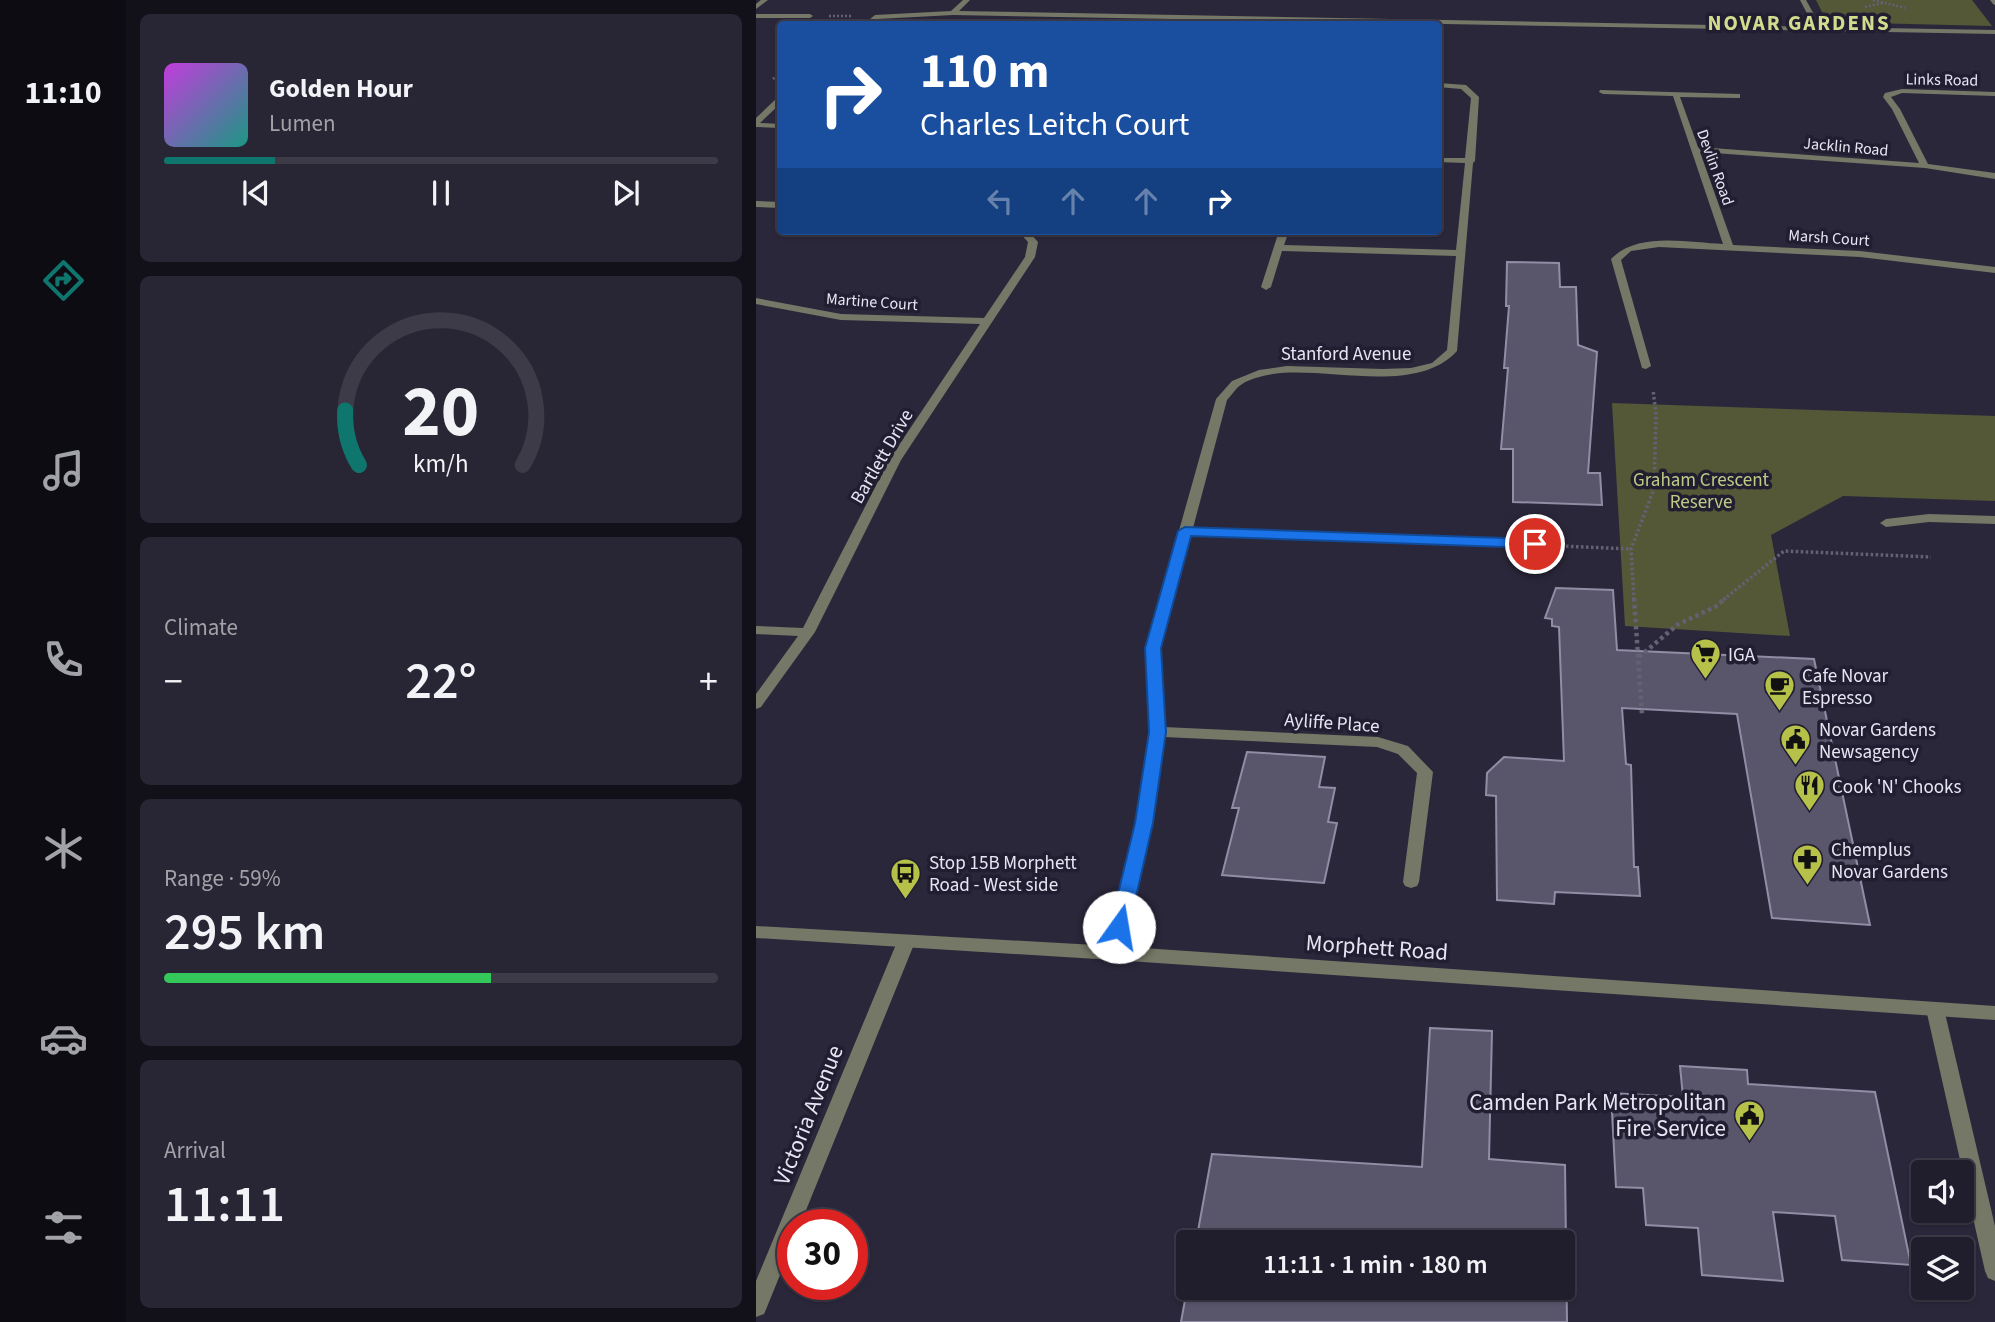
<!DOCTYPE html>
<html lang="en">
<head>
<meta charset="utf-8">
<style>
	:root { --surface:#201d2c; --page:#282634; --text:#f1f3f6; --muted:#a2a2a9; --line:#3d3b48; --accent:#0f766e }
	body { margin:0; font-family:"Source Sans 3",sans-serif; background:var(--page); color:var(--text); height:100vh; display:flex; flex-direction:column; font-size:26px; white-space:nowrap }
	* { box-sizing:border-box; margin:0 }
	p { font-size:23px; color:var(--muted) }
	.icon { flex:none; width:38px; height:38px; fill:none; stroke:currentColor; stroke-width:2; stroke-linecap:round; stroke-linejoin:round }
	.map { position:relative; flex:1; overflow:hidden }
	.panel { display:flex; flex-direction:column; gap:14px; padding:14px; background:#121018; width:630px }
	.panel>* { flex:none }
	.hud { position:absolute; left:21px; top:21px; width:665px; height:214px; border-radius:7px; box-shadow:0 2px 5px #0004,0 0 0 2px var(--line); background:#1a4fa0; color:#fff; overflow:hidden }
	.tools { position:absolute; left:1155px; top:1160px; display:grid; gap:14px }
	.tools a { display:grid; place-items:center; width:63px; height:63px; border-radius:7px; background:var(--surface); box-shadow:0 2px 5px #0004,0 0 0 2px var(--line); font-size:35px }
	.speed { position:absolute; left:21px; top:1209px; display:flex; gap:14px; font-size:35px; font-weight:700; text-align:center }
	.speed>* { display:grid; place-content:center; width:91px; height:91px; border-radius:50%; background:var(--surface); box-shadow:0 2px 5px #0004,0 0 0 2px var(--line); line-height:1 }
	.speed .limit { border:10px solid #d22; background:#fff; color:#111 }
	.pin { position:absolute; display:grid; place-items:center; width:60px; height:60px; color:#fff; margin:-30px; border:4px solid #fff; border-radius:50%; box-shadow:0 2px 7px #0007 }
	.me { position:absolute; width:77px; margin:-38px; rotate:13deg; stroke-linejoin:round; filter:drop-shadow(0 0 5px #0008) }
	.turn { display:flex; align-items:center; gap:24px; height:147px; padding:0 28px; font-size:32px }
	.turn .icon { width:91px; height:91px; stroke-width:2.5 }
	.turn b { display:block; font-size:49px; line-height:60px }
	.lanes { display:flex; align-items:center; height:66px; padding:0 28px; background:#0003; justify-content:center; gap:35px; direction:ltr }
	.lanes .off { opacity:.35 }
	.big { font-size:52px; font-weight:600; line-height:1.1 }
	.panel .tile { flex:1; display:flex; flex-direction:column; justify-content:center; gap:10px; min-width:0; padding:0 24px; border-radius:10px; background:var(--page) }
	.panel .dial { align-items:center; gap:0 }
	.dial svg { height:182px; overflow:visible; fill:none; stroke:var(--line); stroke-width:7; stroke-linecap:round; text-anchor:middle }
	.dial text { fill:var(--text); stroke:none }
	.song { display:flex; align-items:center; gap:21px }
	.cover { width:84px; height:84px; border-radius:10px; background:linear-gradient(135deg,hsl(290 70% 55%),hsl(170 70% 35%)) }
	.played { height:7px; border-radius:4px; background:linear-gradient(90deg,var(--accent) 20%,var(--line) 20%) }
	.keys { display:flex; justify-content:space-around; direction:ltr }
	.heat { display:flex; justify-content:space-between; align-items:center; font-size:38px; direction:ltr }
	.charge { height:10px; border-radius:5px; background:linear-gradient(90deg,#34c759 59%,var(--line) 0) }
	.trip { position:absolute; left:420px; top:1230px; width:399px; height:70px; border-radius:7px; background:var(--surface); box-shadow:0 2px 5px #0004,0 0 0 2px var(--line); font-weight:600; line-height:70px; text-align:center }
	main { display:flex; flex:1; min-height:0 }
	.tabs { display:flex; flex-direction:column; width:126px; justify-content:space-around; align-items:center; background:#0d0c12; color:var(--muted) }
	.tabs .icon { width:49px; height:49px }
	.tabs .current { color:var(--accent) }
	.tabs b { font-size:32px; color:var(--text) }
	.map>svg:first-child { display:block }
	.green { fill:#545837 }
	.building { fill:#59556b; stroke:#908da5; stroke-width:2 }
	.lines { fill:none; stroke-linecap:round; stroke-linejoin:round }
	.path-far2 { stroke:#656173; stroke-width:2.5; stroke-dasharray:2 2; stroke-linecap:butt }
	.path-far1 { stroke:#656173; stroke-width:3.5; stroke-dasharray:2.5 2.5; stroke-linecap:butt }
	.path { stroke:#656173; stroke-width:4.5; stroke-dasharray:3.5 3.5; stroke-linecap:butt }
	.minor { fill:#757866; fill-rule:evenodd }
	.tertiary { fill:#757866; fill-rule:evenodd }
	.route { fill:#1a73e8; stroke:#114b97; stroke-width:2 }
	.labels { text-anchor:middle; stroke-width:7; stroke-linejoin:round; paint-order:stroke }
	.far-street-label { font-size:16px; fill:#e6e5f2; stroke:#211e31 }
	.street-label { font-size:19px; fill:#e6e5f2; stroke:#211e31 }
	.park-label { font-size:19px; fill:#c1ca85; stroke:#211e31 }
	.poi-label { font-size:19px; fill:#e6e5f2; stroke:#211e31; text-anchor:start }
	.far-district-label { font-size:21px; font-weight:bold; letter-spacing:2px; fill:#d2db8e; stroke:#211e31 }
	.near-street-label { font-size:23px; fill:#e6e5f2; stroke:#211e31 }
	.near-poi-label { font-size:23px; fill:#e6e5f2; stroke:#211e31; text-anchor:end }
</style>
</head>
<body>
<main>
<nav class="tabs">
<b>11:10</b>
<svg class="icon current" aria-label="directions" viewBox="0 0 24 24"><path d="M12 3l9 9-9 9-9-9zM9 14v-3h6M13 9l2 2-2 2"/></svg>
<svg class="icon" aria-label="music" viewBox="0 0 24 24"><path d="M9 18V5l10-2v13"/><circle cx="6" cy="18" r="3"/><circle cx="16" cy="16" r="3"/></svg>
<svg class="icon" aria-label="phone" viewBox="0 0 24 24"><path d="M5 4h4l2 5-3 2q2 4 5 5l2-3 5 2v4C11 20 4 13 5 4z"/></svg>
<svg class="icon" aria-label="climate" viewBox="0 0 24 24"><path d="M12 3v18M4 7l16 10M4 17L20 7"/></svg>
<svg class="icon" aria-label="car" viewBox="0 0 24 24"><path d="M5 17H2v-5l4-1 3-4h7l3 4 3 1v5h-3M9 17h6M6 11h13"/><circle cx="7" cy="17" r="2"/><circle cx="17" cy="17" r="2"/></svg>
<svg class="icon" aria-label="filters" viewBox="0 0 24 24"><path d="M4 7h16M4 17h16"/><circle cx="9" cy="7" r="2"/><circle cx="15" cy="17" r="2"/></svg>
</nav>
<section class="panel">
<div class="tile">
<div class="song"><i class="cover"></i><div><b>Golden Hour</b><p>Lumen</p></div></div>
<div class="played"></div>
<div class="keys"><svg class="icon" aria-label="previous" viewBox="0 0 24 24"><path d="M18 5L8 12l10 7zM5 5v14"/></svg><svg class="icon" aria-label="pause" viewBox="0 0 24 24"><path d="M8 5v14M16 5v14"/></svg><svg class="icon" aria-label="next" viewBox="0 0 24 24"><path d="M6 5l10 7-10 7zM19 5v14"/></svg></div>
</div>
<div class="tile dial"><svg viewBox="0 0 100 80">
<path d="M14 69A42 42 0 1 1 86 69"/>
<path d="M14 69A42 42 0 0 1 8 45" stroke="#0f766e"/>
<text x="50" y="56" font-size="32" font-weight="700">20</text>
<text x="50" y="72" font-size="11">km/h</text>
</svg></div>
<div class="tile"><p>Climate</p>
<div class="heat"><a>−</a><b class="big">22°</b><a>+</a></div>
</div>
<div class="tile"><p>Range · 59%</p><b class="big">295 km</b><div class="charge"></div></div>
<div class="tile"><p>Arrival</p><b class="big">11:11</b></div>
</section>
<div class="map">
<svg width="1239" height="1322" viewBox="0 0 1239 1322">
	<rect width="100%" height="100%" fill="#2b273b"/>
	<!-- green -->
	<g class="green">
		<polygon points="1060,0 1216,0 1236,26 1071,22"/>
		<polygon points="856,403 1239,416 1239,501 1087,496 1015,535 1034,636 869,626"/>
	</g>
	<!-- building -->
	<g class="building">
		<polygon points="751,262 803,263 804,287 820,287 822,345 841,352 832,473 844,473 846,505 757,502 757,449 745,449 752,368 748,368 753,306 750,306"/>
		<polygon points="800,588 857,590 861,650 1058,659 1114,925 1016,918 981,714 866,708 870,764 875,765 878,867 882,867 884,896 799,892 798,904 741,900 740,796 730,795 731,773 748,757 808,761 803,627 796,626 796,619 789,618"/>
		<polygon points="491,752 569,757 563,787 579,788 572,822 581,823 568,883 466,875 483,808 476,808"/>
		<polygon points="674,1028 736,1031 733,1159 809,1165 811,1322 425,1322 432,1284 432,1288 807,1288 807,1242 440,1242 456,1154 666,1167"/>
		<polygon points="924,1066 991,1070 992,1084 1119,1092 1155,1265 1086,1260 1079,1216 1017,1212 1027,1281 946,1275 942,1228 890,1225 887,1188 860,1187 855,1093 927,1097"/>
	</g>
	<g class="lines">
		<!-- path-far2 -->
		<g class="path-far2">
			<polyline points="1117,0 1149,8"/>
			<polyline points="1109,7 1127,3"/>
			<polyline points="73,16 96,16"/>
			<polyline points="17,79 24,73"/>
		</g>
		<!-- path-far1 -->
		<g class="path-far1">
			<polyline points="805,546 875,549"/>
			<polyline points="878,600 875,549 898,489 900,414 897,390"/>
			<polyline points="967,600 1028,551 1175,557"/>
		</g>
		<!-- path -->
		<g class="path">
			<polyline points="878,598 886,714"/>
			<polyline points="883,657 921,625 959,607 970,598"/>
		</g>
		<!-- minor -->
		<g class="minor">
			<polygon points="5,0 12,0 0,9 0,4"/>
			<polygon points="207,0 214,0 203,11 1058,27 1044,0 1050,0 1065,27 1239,30 1239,34 197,15 121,19 114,24 108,24 119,15 195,11"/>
			<polygon points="1234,0 1239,0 1239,5 1237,4"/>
			<polygon points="0,14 54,14 57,16 54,18 0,18"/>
			<path d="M682 83 710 85 723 97 719 161 717 163 701 351C660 396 572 366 517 374 505 376 491 379 482 387 478 391 475 396 471 400L437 528 779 539 785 543 779 547 435 535 404 648 408 727 622 737 652 746 677 772 663 882 661 886 655 888 649 886 647 882 661 773 642 754 621 747 408 737 396 823 366 953 363 958 357 960 351 958 348 953 380 823 394 732 390 648 460 399 476 381 503 370 531 366 627 369 655 368 676 363 691 350 700 256 526 251 515 287 510 290 505 287 523 231H533L528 245 700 250 709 163 682 162V158H709L715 98 705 89 682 87Z"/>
			<path d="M1146 89 1239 92V96L1146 93 1135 97 1144 109 1172 164 1239 173V179L1169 168 944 152 977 245 1104 251 1239 267V273L1104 257 903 247 875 251 865 260 895 366 890 369 886 368 855 259C882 231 933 243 967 244L917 96 847 94 843 92 844 90 984 94V98H981L924 97 942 147 1163 163 1136 109 1127 97 1129 93Z"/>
			<polygon points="21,98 24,98 24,104 4,123 24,124 24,128 0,127 0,118"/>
			<polygon points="0,201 24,202 24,208 0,207"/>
			<polygon points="262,231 272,231 282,242 279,257 145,460 59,632 5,707 0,709 0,694 42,636 0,634 0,626 47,628 133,460 224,324 85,320 0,304 0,298 85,314 228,318 269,257 272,242"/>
			<polygon points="1173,514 1239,516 1239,524 1173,522 1130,527 1124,523 1130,519"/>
			<polygon points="150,935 156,937 159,942 44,1225 37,1225 37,1243 11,1307 8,1314 0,1317 0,1281 141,942 144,937"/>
			<polygon points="1179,1002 1185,1004 1188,1009 1239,1226 1239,1281 1232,1278 1229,1271 1170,1009 1173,1004"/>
		</g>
		<!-- tertiary -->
		<polygon class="tertiary" points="0,926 357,946 1239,1006 1239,1020 357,960 0,938"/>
	</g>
	<!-- route -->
	<polygon class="route" points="429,527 779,539 786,544 779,548 435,536 405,648 410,732 397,823 373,927 370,932 363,934 357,932 354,927 379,823 393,732 389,648 422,531"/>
	<!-- icons -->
	<defs>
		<symbol id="supermarket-pin" viewBox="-11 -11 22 30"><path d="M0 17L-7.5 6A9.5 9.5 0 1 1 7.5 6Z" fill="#b6c149" stroke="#211e31"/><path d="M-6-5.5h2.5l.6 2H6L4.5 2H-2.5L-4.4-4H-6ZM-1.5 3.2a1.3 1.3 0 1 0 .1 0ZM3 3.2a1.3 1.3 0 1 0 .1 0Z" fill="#111"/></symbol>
		<symbol id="cafe-pin" viewBox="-11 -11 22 30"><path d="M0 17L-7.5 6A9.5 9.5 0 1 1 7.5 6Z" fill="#b6c149" stroke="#211e31"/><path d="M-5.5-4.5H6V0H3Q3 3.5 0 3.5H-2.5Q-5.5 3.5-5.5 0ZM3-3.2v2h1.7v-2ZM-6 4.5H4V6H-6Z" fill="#111"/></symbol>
		<symbol id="civic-pin" viewBox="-11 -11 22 30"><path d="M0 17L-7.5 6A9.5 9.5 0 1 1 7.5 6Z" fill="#b6c149" stroke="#211e31"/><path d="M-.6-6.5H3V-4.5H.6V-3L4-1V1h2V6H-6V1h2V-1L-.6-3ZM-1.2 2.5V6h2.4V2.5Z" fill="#111"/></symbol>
		<symbol id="restaurant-pin" viewBox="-11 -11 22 30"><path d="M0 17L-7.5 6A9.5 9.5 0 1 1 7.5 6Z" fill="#b6c149" stroke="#211e31"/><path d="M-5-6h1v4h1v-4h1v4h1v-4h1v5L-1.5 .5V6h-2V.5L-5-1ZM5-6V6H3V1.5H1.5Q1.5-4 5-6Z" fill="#111"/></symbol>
		<symbol id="pharmacy-pin" viewBox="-11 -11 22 30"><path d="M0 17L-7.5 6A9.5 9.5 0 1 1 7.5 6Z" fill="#b6c149" stroke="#211e31"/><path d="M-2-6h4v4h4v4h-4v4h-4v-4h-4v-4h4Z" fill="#111"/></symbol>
		<symbol id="bus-pin" viewBox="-11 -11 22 30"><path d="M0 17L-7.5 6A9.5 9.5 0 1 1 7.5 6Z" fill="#b6c149" stroke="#211e31"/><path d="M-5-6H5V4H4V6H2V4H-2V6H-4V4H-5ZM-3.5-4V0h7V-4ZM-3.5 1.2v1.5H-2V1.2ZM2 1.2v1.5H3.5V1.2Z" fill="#111"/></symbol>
	</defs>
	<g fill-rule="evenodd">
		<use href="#supermarket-pin" x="932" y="636" width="35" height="47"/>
		<use href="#cafe-pin" x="1006" y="668" width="35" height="47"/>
		<use href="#civic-pin" x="1022" y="722" width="35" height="47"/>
		<use href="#restaurant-pin" x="1036" y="768" width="35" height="47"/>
		<use href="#pharmacy-pin" x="1034" y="842" width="35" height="47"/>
		<use href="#bus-pin" x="132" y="856" width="35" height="47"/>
		<use href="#civic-pin" x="976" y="1098" width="35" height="47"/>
	</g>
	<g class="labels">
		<!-- far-street labels -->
		<g class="far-street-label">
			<text transform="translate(1186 79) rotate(1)" y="6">Links Road</text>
			<text transform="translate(1090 146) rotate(5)" y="6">Jacklin Road</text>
			<text transform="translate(960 167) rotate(70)" y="6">Devlin Road</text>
			<text transform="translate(1073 237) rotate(4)" y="6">Marsh Court</text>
			<text transform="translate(116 301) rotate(4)" y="6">Martine Court</text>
		</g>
		<!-- street labels -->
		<g class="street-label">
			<text x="590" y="360">Stanford Avenue</text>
			<text transform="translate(125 456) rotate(-60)" y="7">Bartlett Drive</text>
			<text transform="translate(576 722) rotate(4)" y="7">Ayliffe Place</text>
		</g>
		<!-- park labels -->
		<g class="park-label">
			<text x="945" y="486">Graham Crescent<tspan x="945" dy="22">Reserve</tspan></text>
		</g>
		<!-- poi labels -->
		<g class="poi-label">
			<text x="972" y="661">IGA</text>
			<text x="1046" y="682">Cafe Novar<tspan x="1046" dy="22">Espresso</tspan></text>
			<text x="1063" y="736">Novar Gardens<tspan x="1063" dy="22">Newsagency</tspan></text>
			<text x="1076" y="793">Cook 'N' Chooks</text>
			<text x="1075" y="856">Chemplus<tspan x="1075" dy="22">Novar Gardens</tspan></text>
			<text x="173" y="869">Stop 15B Morphett<tspan x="173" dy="22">Road - West side</tspan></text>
		</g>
		<!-- far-district labels -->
		<g class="far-district-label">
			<text x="1043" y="30">NOVAR GARDENS</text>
		</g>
		<!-- near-street labels -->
		<g class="near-street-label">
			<text transform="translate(621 947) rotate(4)" y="8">Morphett Road</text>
			<text transform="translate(52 1115) rotate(-68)" y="8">Victoria Avenue</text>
		</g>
		<!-- near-poi labels -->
		<g class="near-poi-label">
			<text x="970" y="1110">Camden Park Metropolitan<tspan x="970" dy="26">Fire Service</tspan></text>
		</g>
	</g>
</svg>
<div class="tools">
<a><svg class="icon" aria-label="sound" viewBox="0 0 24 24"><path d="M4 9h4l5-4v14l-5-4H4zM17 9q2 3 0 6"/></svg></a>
<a><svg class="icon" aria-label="layers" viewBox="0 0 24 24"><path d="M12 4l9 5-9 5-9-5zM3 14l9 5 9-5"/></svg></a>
</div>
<div class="speed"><div class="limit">30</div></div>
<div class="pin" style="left:779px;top:544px;background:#d93025"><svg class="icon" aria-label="arrive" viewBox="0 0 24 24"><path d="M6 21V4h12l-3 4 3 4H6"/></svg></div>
<svg class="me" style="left:363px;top:927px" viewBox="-20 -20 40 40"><circle r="19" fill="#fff"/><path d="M0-13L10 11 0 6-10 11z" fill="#1a73e8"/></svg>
<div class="trip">11:11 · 1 min · 180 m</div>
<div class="hud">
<div class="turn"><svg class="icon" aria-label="right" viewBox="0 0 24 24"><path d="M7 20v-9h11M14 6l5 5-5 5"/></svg><div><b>110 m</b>Charles Leitch Court</div></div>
<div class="lanes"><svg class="icon off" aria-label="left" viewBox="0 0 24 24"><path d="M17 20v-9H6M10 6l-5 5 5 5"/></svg><svg class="icon off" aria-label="ahead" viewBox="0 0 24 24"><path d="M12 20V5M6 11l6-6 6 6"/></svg><svg class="icon off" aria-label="ahead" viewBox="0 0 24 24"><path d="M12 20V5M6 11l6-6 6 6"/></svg><svg class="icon" aria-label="right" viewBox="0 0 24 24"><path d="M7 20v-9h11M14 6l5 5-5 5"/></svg></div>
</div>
</div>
</main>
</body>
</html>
